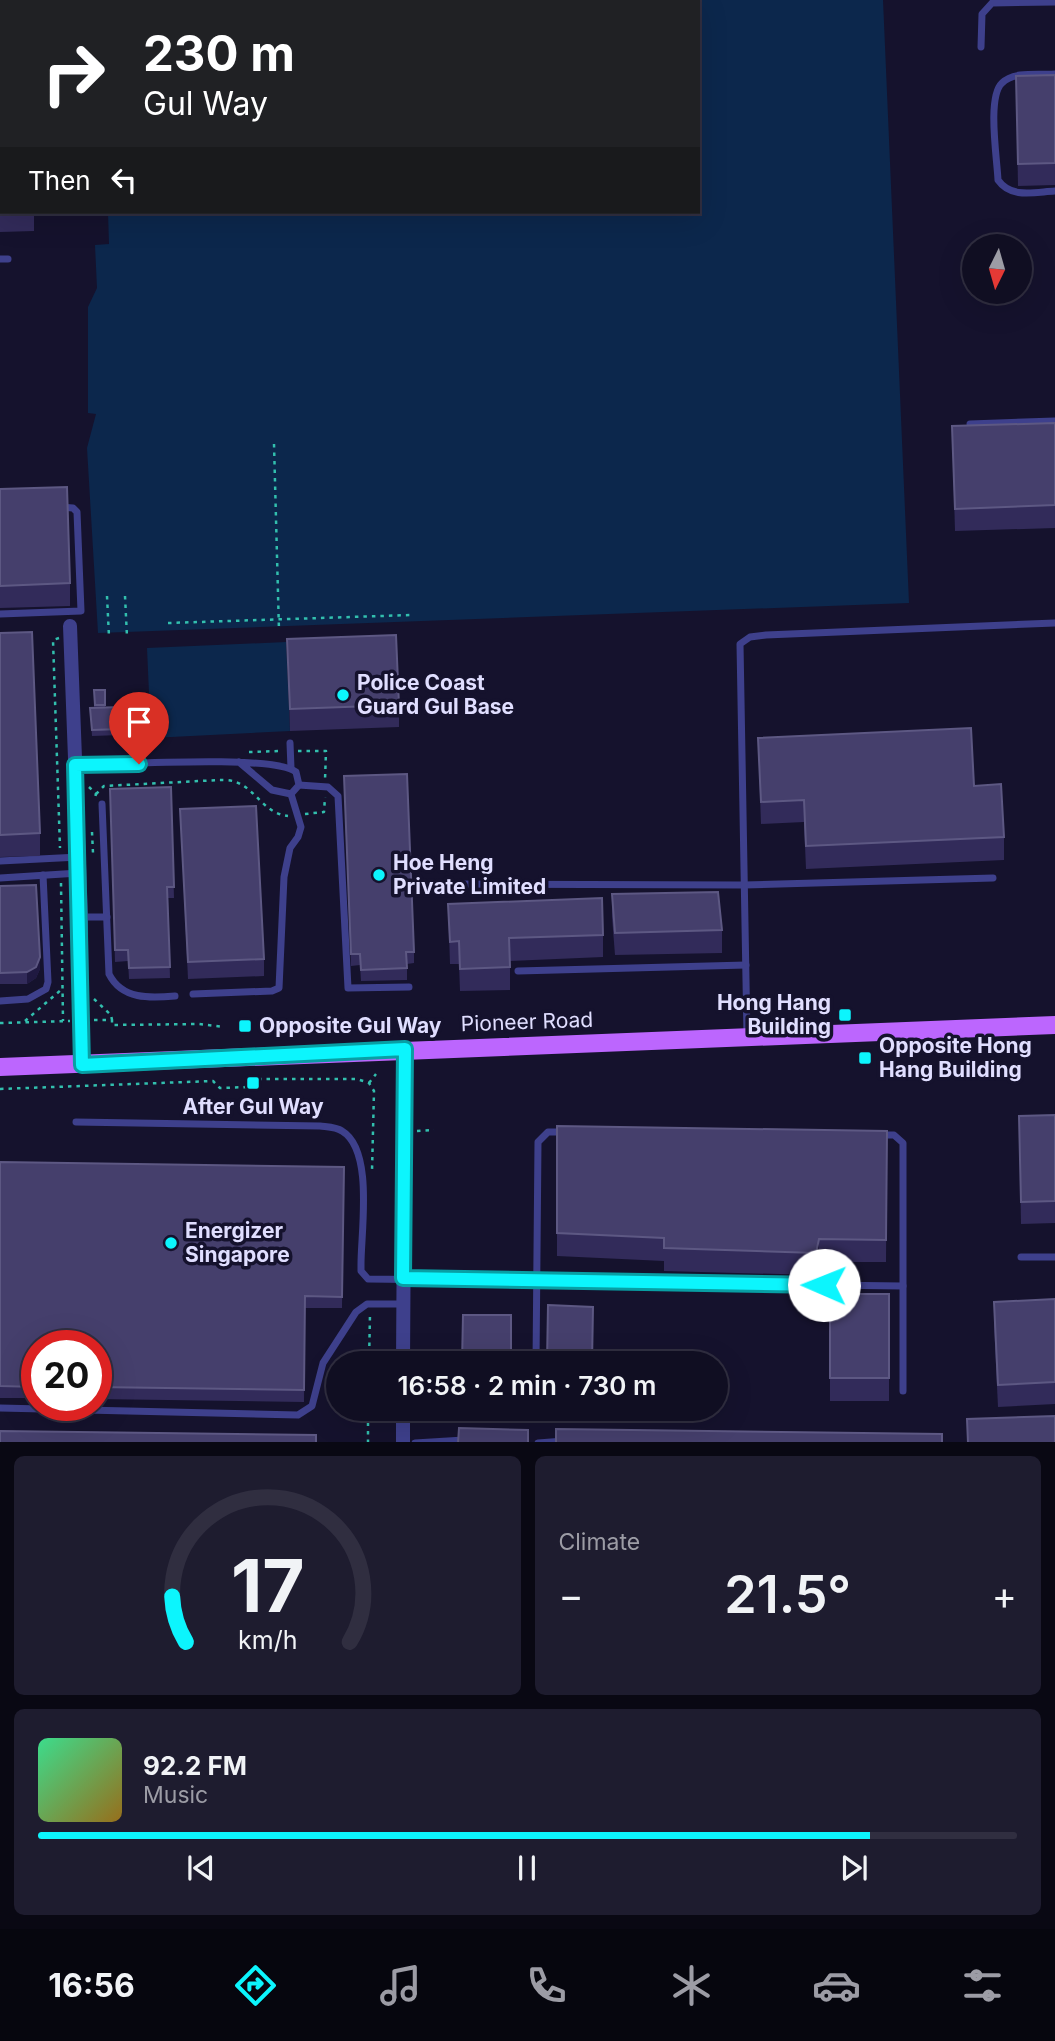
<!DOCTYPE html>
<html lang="en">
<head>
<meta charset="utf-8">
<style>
	:root { --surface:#100e22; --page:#1e1c2f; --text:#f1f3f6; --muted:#9c9ca5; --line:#302e40; --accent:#0cf5fd }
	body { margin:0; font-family:Inter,sans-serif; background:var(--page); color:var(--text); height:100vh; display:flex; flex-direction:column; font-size:26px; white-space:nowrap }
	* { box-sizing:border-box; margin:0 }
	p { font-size:23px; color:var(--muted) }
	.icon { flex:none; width:38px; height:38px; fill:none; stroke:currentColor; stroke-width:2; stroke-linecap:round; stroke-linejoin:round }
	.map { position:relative; height:1442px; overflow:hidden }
	.sheet { display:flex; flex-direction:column; gap:14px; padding:14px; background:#090813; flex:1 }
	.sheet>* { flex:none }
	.banner { position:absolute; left:0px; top:0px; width:700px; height:214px; box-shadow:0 7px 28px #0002,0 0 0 2px var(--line); background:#202124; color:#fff; overflow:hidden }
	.needle { width:46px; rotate:185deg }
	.buttons { position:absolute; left:962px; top:234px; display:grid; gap:14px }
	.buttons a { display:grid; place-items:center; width:70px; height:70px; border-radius:50%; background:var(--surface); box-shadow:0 7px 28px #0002,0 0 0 2px var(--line); font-size:35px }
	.speed { position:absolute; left:21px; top:1330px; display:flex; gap:14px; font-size:35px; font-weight:700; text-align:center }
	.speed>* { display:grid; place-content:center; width:91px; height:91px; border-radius:50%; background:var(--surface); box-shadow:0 7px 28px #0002,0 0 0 2px var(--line); line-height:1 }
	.speed .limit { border:10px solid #d22; background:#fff; color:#111 }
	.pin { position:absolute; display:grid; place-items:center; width:60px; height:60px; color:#fff; margin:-72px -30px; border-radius:50% 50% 50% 0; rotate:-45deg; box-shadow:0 0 7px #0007 }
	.pin .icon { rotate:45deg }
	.me { position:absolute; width:77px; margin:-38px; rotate:271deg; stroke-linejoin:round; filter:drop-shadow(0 0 5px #0008) }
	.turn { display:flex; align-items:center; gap:24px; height:147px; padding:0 28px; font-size:32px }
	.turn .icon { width:91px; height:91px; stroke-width:2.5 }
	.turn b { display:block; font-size:49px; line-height:60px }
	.then { display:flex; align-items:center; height:66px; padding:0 28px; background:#0003; gap:14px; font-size:26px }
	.big { font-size:52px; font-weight:600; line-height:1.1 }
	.sheet .widget { flex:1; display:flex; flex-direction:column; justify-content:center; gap:10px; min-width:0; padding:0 24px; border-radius:10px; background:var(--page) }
	.sheet .dial { align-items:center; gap:0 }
	.dial svg { height:182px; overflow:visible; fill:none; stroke:var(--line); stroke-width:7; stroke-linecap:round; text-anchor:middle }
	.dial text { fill:var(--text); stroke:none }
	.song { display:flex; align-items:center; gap:21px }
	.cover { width:84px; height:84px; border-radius:10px; background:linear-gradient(135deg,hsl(150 70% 55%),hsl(40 70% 35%)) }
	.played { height:7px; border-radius:4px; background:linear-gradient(90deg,var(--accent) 85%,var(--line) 85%) }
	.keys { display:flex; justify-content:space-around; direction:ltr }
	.heat { display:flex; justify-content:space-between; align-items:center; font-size:38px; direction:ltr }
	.sheet .tiles { flex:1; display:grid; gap:14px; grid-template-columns:1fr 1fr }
	.widget:last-child { grid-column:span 2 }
	.trip { position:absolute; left:326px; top:1351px; width:402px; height:70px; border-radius:35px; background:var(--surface); box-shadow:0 7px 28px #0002,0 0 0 2px var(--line); font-weight:600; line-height:70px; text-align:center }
	.dock { display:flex; height:112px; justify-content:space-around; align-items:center; background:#06060e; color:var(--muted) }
	.dock .icon { width:49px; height:49px }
	.dock .on { color:var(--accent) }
	.dock b { font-size:32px; color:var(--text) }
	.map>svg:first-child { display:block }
	.water { fill:#0c274c }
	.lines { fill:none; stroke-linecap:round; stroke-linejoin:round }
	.path { stroke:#32bfae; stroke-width:2.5; stroke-dasharray:3.5 5; stroke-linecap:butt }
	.service { stroke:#3e408c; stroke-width:7 }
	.minor { stroke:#3e408c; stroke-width:14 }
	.primary { stroke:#bc66fe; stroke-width:18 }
	.wall { fill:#322b5a }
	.shaded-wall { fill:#1f1941 }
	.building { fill:#453f6c; stroke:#5d5883; stroke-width:2 }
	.route-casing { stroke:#089fa4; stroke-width:18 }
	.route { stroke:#0cf5fd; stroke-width:12 }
	.poi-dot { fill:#0cf5fd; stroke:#15122d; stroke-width:2.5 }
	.labels { text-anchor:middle; stroke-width:7; stroke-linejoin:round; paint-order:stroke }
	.poi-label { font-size:21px; font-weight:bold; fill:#e0deff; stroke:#15122d; text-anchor:start }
	.street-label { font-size:21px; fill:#e0deff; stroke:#15122d }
</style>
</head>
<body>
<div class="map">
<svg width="1055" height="1443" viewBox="0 0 1055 1443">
	<rect width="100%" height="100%" fill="#15122d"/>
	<!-- water -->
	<g class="water">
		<polygon points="108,0 883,0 909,603 98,633 87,448 96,414 88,413 88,307 97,288 95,245 109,244 108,212 698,212 698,2"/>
		<polygon points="286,642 290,731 151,738 147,648"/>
	</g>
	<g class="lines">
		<!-- path -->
		<g class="path">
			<polyline points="274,444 279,631"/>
			<polyline points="107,596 109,637"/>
			<polyline points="125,596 127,637"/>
			<polyline points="168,623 411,615"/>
			<polyline points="59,638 53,640 60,848"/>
			<polyline points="298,751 326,751 325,780"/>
			<polyline points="249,752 281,751"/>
			<polyline points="89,787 96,794 95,798"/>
			<path d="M96 794 104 786 219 780C224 780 231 780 236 782 257 790 263 813 288 816"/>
			<polyline points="305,814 324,812 325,797"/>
			<polyline points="92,832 93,853"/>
			<polyline points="61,883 63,1021"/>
			<polyline points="94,999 111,1015 112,1020"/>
			<polyline points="94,1020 112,1020 112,1025 199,1024 224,1027"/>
			<polyline points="25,1021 62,989"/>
			<polyline points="0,1023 70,1021"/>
			<polyline points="369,1083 376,1074"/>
			<polyline points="0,1089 213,1081 220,1088 249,1087 261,1079 357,1079 369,1083 374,1091 372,1171"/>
			<polyline points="417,1131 434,1130"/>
			<polyline points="369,1363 370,1314"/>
			<polyline points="368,1443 368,1409"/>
		</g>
		<!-- service -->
		<g class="service">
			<polyline points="981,47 982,14 992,3 1055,2"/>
			<path d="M1055 74C1039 75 1014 71 1002 83 987 97 997 158 998 180 1011 199 1035 192 1055 191"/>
			<polyline points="0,259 8,259"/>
			<polyline points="970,424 1055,421"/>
			<polyline points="0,614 81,611 77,512 73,508 60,507"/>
			<polyline points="290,743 291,768"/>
			<path d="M75 765C112 765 275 754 296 772L299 785 291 794 272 790 239 762"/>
			<polyline points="299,785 328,787 338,796 348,988 409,987"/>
			<path d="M102 804 109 974C122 1000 150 998 175 996"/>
			<polyline points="0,861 79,857"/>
			<polyline points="0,878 79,873"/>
			<polyline points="450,884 744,885 993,878"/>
			<polyline points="81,917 107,917"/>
			<polyline points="518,971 746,965"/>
			<polyline points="193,994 272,991 279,988 284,877 290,848 298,837 301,827 291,794"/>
			<polyline points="0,1001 28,999 46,989 48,982 43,875"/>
			<polyline points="747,1036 740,644 750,637 766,635 1055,623"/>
			<path d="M76 1122 320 1126C327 1127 336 1127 342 1131 374 1150 361 1231 361 1264V1271L368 1279 903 1286"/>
			<polyline points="879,1135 894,1135 903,1143 903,1391"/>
			<polyline points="1021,1257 1055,1257"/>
			<polyline points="536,1363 538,1142 548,1132 567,1132"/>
			<polyline points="0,1408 298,1415 312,1406 323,1363 356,1312 367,1304 403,1304"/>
			<polyline points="415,1443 464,1440"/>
			<polyline points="538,1443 564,1441"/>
		</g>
		<!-- minor -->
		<g class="minor">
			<polyline points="70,626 81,917 82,1065"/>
			<polyline points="403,1363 405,1049"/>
			<polyline points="403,1443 403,1409"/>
		</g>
		<!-- primary -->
		<polyline class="primary" points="0,1067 1055,1025"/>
	</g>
	<!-- wall -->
	<g class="wall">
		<polygon points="0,67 2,67 2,212 34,212 34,231 0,232"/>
		<polygon points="1055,75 1055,185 1018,186 1016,76"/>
		<polygon points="1055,423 1055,528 955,531 952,426"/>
		<polygon points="0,489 70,583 70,606 0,608"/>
		<polygon points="0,633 40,833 40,856 0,857"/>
		<polygon points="287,639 399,705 399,727 290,731"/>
		<polygon points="94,690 105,690 105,708 120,707 121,735 92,736 90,708 94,708"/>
		<polygon points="758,738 974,786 1004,837 1004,860 806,869 804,822 761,824"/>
		<polygon points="171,787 174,898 168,898 170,978 129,979 128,961 115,962 110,789"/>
		<polygon points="344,787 414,952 414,963 407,964 407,980 361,981 360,965 351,966"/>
		<polygon points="180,809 264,959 264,976 188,979"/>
		<polygon points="0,886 40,969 36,978 27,984 0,984"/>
		<polygon points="612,894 722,930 722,953 615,955 612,917"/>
		<polygon points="448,904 603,935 603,957 510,961 510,990 460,991 459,964 450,964"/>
		<polygon points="1055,1115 1055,1223 1021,1224 1019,1116"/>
		<polygon points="557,1126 887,1131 886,1262 819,1262 816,1275 664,1271 664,1261 557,1256"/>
		<polygon points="0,1162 344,1167 342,1308 305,1308 304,1402 96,1399 96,1346 37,1346 37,1398 0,1398"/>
		<rect x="830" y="1294" width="59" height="107"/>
		<polygon points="1055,1299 1055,1404 998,1407 994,1324 994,1302"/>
	</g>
	<!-- shaded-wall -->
	<g class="shaded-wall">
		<polygon points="40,957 40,969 36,978 27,984 27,972"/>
		<polygon points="819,1239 819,1262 816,1275 816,1253"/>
	</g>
	<!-- building -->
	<g class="building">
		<rect x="0" y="67" width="2" height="143"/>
		<polygon points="1055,75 1055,163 1018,164 1016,76"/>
		<polygon points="1055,423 1055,505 955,509 952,426"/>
		<polygon points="67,487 70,583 0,586 0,489"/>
		<polygon points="32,632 40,833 0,835 0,633"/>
		<polygon points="396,635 399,705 290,709 287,639"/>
		<polygon points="94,690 105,690 105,705 95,705"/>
		<polygon points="120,707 121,729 92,730 90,708"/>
		<polygon points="971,728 974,786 1001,784 1004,837 806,846 804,800 761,802 758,738"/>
		<polygon points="407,774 414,952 406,952 407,968 361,970 360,954 351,954 344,776"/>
		<polygon points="171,787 174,887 167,887 170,967 129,968 128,950 115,950 110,789"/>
		<polygon points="256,806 264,959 188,962 180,809"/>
		<polygon points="36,885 40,957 36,967 27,972 0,973 0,886"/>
		<polygon points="718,892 722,930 615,933 612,894"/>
		<polygon points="602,898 603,935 509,938 510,967 460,969 459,941 450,942 448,904"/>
		<polygon points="1055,1115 1055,1201 1021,1202 1019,1116"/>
		<polygon points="557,1126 887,1131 886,1240 819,1239 816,1253 664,1248 664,1238 557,1233"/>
		<polygon points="0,1162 344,1167 342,1297 305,1296 304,1390 96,1387 96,1346 37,1346 37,1387 0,1386"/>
		<rect x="830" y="1294" width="59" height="84"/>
		<polygon points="1055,1299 1055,1382 998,1385 994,1302"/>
		<polygon points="548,1305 593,1307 592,1363 547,1363"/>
		<polygon points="463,1315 511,1315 511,1363 462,1363"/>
		<polygon points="1055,1416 1055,1443 968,1443 967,1419"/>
		<polygon points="459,1428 528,1430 528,1443 458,1443"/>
		<polygon points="556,1429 942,1434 942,1443 556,1443"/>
		<polygon points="0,1431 316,1435 316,1443 0,1443"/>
	</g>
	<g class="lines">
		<defs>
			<polyline id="route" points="139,764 75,765 82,1065 405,1049 403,1278 824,1285"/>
		</defs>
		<!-- route casing -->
		<use href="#route" class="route-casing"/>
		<!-- route -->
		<use href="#route" class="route"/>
	</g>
	<!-- markers -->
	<g class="poi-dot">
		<circle cx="343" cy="695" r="7"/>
		<circle cx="379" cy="875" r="7"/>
		<rect x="838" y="1008" width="14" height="14" rx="3.5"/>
		<rect x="238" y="1019" width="14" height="14" rx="3.5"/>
		<rect x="858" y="1051" width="14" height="14" rx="3.5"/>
		<rect x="246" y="1076" width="14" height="14" rx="3.5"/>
		<circle cx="171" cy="1243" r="7"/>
	</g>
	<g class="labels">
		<!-- poi labels -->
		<g class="poi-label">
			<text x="357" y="690">Police Coast<tspan x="357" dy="24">Guard Gul Base</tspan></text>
			<text x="393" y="870">Hoe Heng<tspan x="393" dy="24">Private Limited</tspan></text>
			<text x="831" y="1010" text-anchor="end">Hong Hang<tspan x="831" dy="24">Building</tspan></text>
			<text x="259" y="1033">Opposite Gul Way</text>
			<text x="879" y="1053">Opposite Hong<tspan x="879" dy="24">Hang Building</tspan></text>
			<text x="253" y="1114" text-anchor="middle">After Gul Way</text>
			<text x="185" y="1238">Energizer<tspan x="185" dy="24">Singapore</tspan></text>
		</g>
		<!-- street labels -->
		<g class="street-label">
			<text transform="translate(527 1022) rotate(-2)" y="7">Pioneer Road</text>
		</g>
	</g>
</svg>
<div class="buttons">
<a><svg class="needle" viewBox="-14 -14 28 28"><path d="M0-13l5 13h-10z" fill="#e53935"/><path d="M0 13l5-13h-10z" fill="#9c9ca5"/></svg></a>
</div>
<div class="speed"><div class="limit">20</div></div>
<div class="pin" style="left:139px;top:764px;background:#d93025"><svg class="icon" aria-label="arrive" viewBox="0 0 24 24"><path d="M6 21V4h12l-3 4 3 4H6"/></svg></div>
<svg class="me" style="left:824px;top:1285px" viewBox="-20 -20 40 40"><circle r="19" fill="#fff"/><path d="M0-13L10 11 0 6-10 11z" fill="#0cf5fd"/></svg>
<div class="trip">16:58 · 2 min · 730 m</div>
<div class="banner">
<div class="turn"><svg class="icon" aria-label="right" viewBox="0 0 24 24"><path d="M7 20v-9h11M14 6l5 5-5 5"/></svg><div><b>230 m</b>Gul Way</div></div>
<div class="then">Then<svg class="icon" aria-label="left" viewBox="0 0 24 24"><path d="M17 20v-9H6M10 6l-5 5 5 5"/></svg></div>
</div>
</div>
<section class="sheet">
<div class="tiles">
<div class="widget dial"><svg viewBox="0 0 100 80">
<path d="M14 69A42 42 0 1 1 86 69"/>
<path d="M14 69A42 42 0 0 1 8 49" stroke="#0cf5fd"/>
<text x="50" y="56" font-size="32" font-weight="700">17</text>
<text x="50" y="72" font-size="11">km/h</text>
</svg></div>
<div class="widget"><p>Climate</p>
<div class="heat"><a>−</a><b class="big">21.5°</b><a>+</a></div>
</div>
<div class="widget">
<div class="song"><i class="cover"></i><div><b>92.2 FM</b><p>Music</p></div></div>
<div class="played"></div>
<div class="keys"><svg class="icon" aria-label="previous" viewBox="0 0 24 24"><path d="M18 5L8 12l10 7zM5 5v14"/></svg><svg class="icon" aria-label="pause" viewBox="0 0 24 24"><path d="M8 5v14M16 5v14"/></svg><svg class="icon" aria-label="next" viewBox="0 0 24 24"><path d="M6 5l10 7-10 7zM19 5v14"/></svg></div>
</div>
</div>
</section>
<nav class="dock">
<b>16:56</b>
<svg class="icon on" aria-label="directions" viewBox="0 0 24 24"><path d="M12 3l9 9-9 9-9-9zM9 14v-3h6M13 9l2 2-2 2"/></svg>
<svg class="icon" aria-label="music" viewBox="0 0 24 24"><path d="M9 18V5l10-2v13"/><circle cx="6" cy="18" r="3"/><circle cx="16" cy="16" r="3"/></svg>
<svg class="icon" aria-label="phone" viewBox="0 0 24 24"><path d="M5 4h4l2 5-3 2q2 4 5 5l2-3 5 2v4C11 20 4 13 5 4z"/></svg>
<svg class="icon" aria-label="climate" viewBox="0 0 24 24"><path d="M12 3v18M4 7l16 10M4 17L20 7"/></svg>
<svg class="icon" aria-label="car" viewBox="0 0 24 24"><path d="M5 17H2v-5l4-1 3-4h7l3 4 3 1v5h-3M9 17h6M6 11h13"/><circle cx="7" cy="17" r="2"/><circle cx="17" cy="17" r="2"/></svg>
<svg class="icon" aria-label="filters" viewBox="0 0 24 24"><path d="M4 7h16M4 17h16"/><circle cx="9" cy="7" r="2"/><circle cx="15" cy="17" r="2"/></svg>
</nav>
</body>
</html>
